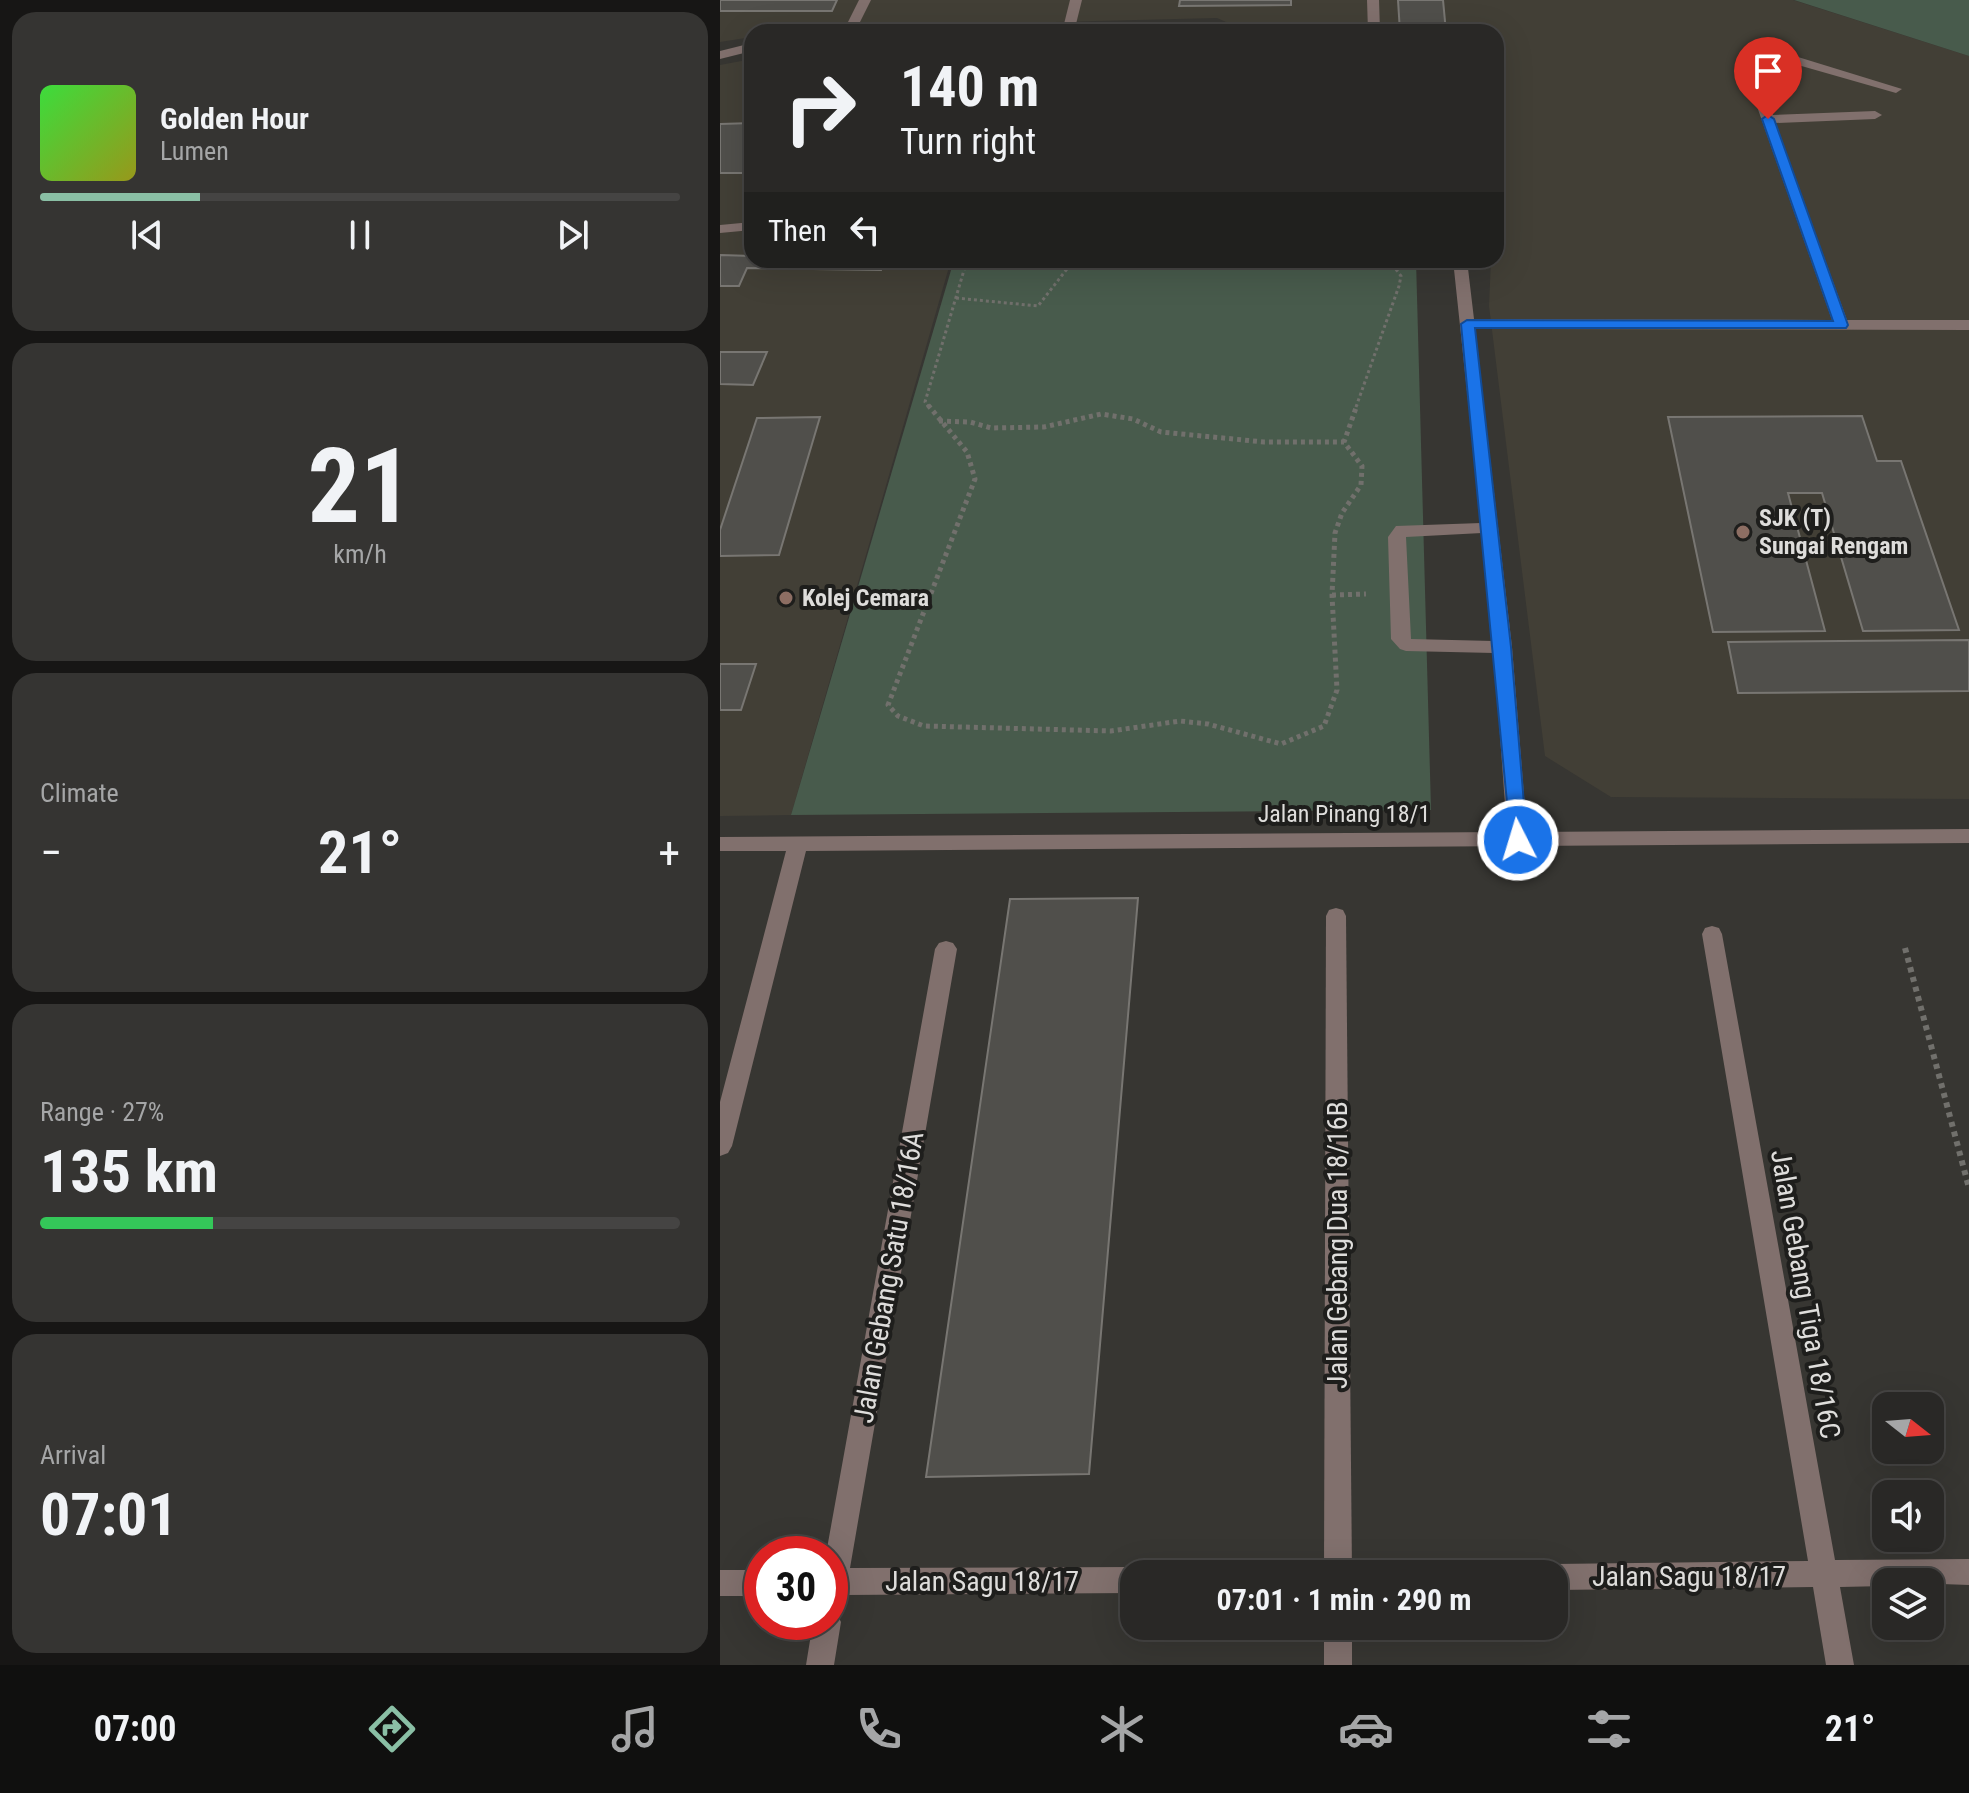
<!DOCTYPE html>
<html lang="en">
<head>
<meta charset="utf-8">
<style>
	:root { --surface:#292826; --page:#353432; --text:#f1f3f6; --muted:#a5a6a7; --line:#454443; --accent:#8abfa5 }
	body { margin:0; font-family:"Roboto Condensed",sans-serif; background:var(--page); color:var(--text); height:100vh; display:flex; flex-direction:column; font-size:30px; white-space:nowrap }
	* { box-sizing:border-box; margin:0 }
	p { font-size:26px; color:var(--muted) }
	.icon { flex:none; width:44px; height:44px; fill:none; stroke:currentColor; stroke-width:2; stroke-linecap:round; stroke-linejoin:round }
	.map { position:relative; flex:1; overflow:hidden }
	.drawer { display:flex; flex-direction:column; gap:12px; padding:12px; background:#171615; width:720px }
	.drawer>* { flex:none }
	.top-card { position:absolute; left:24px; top:24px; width:760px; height:244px; border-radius:24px; box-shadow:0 8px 32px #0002,0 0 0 2px var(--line); background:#292826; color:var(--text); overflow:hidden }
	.needle { width:52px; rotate:107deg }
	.buttons { position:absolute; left:1152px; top:1392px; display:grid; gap:16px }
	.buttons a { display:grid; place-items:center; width:72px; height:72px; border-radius:16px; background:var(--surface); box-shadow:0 8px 32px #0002,0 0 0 2px var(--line); font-size:40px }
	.speed { position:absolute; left:24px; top:1536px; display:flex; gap:16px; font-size:40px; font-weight:700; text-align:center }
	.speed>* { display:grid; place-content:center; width:104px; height:104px; border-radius:50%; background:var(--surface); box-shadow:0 8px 32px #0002,0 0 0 2px var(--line); line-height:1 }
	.speed .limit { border:12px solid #d22; background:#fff; color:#111 }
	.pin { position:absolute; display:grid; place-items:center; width:68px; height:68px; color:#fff; margin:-82px -34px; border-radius:50% 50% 50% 0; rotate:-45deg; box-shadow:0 0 8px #0007 }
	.pin .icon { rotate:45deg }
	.me { position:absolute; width:88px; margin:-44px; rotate:355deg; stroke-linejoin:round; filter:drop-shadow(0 0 6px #0008) }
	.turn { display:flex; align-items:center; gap:28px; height:168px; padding:0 24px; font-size:36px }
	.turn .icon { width:104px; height:104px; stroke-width:2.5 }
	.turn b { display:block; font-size:56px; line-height:68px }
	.then { display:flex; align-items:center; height:76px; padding:0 24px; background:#0003; gap:16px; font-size:30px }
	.big { font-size:60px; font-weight:700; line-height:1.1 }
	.drawer .tile { flex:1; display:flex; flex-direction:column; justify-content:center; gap:12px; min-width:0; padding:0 28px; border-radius:24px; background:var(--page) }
	.drawer .dial { align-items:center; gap:0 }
	.dial b { font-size:104px; line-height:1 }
	.song { display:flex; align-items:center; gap:24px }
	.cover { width:96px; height:96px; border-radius:12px; background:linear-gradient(135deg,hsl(120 70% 55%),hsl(60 70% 35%)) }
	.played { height:8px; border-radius:4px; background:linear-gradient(90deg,var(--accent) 25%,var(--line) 25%) }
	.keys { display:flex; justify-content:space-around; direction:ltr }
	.heat { display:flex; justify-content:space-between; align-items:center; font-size:44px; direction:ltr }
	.charge { height:12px; border-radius:6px; background:linear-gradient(90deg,#34c759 27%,var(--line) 0) }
	.trip { position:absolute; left:400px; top:1560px; width:448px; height:80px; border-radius:24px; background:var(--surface); box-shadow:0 8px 32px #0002,0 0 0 2px var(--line); font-weight:700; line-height:80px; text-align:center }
	.tabs { display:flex; height:128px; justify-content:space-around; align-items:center; background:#10100f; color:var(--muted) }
	.tabs .icon { width:56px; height:56px }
	.tabs .active { color:var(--accent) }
	.tabs b { font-size:36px; color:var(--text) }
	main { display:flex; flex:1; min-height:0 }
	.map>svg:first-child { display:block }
	.built { fill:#423f36 }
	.green { fill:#485b4c }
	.building { fill:#504f4b; stroke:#787672; stroke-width:2 }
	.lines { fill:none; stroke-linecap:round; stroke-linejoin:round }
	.path-far2 { stroke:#71706c; stroke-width:3; stroke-dasharray:3 3; stroke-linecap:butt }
	.path-far1 { stroke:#71706c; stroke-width:5; stroke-dasharray:4 4; stroke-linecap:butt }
	.path { stroke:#71706c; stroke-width:6; stroke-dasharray:5 5; stroke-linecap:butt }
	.minor { fill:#81706d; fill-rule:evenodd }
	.route { fill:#1a73e8; stroke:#114b97; stroke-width:2 }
	.education-dot { fill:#8d6e63; stroke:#1e1e1c; stroke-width:3 }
	.labels { text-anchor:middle; stroke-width:8; stroke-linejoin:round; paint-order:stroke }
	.poi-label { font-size:24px; font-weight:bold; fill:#dedddb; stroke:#1e1e1c; text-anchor:start }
	.street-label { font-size:24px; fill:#dedddb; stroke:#1e1e1c }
	.near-street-label { font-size:28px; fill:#dedddb; stroke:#1e1e1c }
</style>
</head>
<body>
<main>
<section class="drawer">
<div class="tile">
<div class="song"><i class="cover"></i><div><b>Golden Hour</b><p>Lumen</p></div></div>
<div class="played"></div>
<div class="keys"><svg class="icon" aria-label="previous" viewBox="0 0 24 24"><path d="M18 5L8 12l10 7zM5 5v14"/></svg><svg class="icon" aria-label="pause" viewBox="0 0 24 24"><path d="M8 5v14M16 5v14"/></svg><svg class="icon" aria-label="next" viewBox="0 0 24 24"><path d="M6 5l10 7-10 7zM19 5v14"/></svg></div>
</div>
<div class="tile dial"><b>21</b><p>km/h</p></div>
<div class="tile"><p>Climate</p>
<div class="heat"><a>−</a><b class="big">21°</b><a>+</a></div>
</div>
<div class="tile"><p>Range · 27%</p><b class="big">135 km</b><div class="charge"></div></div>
<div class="tile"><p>Arrival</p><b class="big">07:01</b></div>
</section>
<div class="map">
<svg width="1249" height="1665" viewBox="0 0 1249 1665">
	<rect width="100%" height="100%" fill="#373632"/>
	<!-- built -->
	<g class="built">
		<polygon points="0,0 1073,0 1249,56 1249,799 891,797 825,756 769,306 771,260 776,260 776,32 529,32 497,18 85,28 32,32 32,37 0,42"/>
		<polygon points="32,59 32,260 231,260 71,815 0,816 0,65"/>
	</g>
	<!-- green -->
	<g class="green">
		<polygon points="1074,0 1249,0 1249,56"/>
		<polygon points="234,260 696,260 711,810 71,815"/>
	</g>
	<!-- building -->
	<g class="building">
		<polygon points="0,0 117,0 112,11 0,11"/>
		<polygon points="460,0 571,0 571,5 459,6"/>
		<polygon points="678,0 723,0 726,32 680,32"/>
		<polygon points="32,123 32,173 0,173 0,124"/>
		<polygon points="0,255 32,256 32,260 164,260 161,270 27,268 19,286 0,286"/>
		<polygon points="0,352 47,352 33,385 0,384"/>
		<polygon points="1142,416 1157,461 1181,461 1239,630 1143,631 1102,493 1068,493 1105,631 993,632 948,417"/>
		<polygon points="100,417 59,555 0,556 0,530 37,418"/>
		<polygon points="1249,640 1249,691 1018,693 1008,642"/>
		<polygon points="0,664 36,664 21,710 0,710"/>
		<polygon points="418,898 369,1474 206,1477 290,899"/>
	</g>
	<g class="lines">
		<!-- path-far2 -->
		<g class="path-far2">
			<polyline points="236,298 318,306 354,260"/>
			<polyline points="209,407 205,402 247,260"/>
			<polyline points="636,407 679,286 681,276 669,260"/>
		</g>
		<!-- path-far1 -->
		<g class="path-far1">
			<polyline points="208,405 247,452 255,479 168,705 178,716 204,726 391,731 460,721 488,724 561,744 604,726 617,690 612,595 615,533 622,513 641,485 642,466 624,442 637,405"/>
			<polyline points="219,421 250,422 271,428 324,427 381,414 413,419 441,432 544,442 624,442"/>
			<polyline points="612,595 646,594"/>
		</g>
		<!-- path -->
		<polyline class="path" points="1185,948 1249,1188"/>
		<!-- minor -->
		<g class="minor">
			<polygon points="139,0 151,0 135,32 123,32"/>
			<polygon points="350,0 362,0 354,32 342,32"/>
			<polygon points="647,0 659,0 660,32 648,32"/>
			<polygon points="32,43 32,51 0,59 0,51"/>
			<path d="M1078 57 1182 89 1176 93 1078 65 1045 67 1039 78 1053 115 1155 111 1162 115 1155 119 1055 123 1127 320H1249V330L755 329 792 647 807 832 1249 829V843L86 851 12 1146 8 1153 0 1156V1102L66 851H0V837L787 832 774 653 686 651 680 649 671 639 668 537 676 526 761 523 733 260H747L754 319 1112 320 1027 78 1036 61ZM762 533 773 641 691 639 686 537Z"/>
			<polygon points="32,222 32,230 0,233 0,225"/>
			<polygon points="616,908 623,910 626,916 632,1574 604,1574 606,916 609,910"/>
			<polygon points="992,926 999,928 1002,934 1115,1560 1249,1559 1249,1585 1166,1582 1166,1586 1120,1587 1134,1665 1106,1665 1093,1587 834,1590 834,1574 822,1574 824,1568 834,1564 1088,1561 982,934 985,928"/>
			<polygon points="226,941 233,943 237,949 130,1568 414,1567 425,1574 414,1574 414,1593 126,1595 118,1616 121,1622 114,1665 86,1665 93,1622 110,1622 110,1554 106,1554 215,949 219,943"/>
			<rect x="0" y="1570" width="42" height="26"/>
			<rect x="604" y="1626" width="28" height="39"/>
		</g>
	</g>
	<!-- route -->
	<polygon class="route" points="1048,115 1054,119 1128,325 1126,328 755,328 791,647 807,840 804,844 791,844 741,324 747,320 1113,321 1042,119"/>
	<!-- markers -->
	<g class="education-dot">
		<circle cx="1023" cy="532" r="8"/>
		<circle cx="66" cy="598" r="8"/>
	</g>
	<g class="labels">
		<!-- poi labels -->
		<g class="poi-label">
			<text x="1039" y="526">SJK (T)<tspan x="1039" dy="28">Sungai Rengam</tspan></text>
			<text x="82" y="606">Kolej Cemara</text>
		</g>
		<!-- street labels -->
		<g class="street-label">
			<text x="624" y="822">Jalan Pinang 18/1</text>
		</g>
		<!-- near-street labels -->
		<g class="near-street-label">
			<text transform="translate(617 1245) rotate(-90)" y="10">Jalan Gebang Dua 18/16B</text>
			<text transform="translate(168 1277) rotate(-80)" y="10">Jalan Gebang Satu 18/16A</text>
			<text transform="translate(1086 1294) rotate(80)" y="10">Jalan Gebang Tiga 18/16C</text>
			<text x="969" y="1586">Jalan Sagu 18/17</text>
			<text x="262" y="1591">Jalan Sagu 18/17</text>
		</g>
	</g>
</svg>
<div class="buttons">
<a><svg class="needle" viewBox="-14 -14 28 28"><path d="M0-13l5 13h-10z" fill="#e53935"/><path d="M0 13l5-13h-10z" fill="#a5a6a7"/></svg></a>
<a><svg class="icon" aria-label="sound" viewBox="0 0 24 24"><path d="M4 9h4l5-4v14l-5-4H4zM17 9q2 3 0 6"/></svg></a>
<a><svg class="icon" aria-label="layers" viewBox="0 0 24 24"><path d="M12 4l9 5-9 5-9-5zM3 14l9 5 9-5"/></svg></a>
</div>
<div class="speed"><div class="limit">30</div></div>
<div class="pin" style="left:1048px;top:119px;background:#d93025"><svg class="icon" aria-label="arrive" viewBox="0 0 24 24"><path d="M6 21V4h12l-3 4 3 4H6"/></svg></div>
<svg class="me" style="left:798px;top:840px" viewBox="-20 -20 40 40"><circle r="17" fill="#1a73e8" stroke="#fff" stroke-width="3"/><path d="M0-11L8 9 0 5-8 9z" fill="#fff"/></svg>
<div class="trip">07:01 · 1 min · 290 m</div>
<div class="top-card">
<div class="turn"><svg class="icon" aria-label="right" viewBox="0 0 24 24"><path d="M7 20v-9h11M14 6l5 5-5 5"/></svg><div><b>140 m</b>Turn right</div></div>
<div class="then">Then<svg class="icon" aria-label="left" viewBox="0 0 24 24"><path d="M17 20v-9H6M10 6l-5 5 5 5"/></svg></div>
</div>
</div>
</main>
<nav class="tabs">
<b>07:00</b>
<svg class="icon active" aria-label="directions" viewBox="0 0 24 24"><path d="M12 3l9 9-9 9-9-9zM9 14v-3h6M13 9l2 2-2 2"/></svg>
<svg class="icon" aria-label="music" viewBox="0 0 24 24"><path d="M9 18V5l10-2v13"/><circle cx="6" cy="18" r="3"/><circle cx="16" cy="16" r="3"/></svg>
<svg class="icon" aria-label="phone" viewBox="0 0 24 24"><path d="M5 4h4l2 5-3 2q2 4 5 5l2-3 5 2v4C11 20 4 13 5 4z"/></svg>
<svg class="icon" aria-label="climate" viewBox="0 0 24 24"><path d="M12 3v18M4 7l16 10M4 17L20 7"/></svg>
<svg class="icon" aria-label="car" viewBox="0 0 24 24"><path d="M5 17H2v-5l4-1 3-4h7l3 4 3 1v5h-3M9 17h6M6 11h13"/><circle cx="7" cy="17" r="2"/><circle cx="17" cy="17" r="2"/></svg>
<svg class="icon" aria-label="filters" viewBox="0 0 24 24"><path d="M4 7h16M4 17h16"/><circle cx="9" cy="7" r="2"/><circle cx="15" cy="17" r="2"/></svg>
<b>21°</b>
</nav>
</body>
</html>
